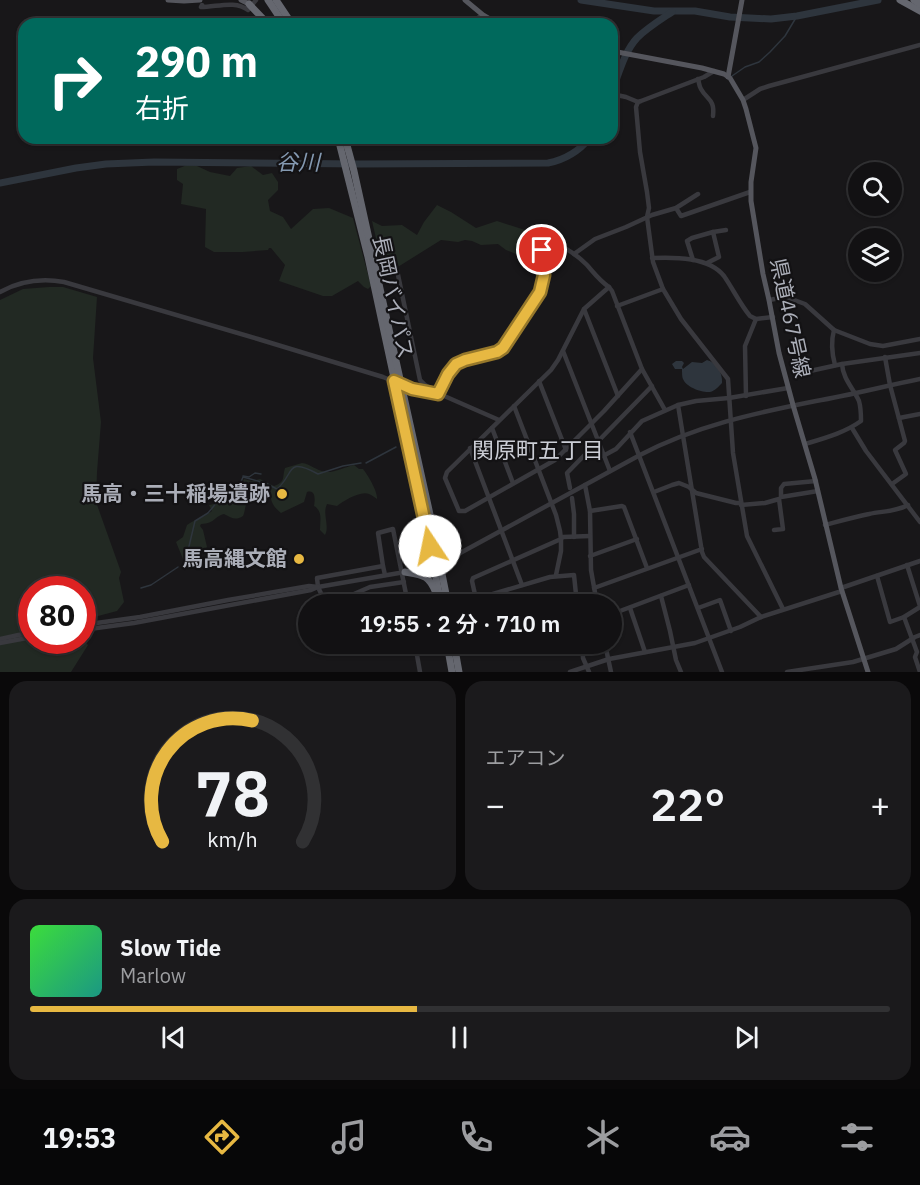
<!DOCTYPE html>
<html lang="ja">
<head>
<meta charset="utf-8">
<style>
	:root { --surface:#121113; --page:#1b1a1c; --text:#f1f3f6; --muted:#9c9da0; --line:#313133; --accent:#e7b842 }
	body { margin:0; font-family:"IBM Plex Sans","Noto Sans JP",sans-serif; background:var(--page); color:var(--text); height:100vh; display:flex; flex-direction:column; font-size:22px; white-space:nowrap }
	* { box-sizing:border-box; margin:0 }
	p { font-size:20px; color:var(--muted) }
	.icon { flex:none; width:33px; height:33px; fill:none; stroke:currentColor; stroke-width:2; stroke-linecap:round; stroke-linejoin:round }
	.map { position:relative; height:672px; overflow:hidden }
	.sheet { display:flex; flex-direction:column; gap:9px; padding:9px; background:#0a090a; flex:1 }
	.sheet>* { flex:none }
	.guide { position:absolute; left:18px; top:18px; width:600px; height:126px; border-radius:18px; box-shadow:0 2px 4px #0004,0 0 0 2px var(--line); background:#00695c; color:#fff; overflow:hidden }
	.tools { position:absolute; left:848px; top:162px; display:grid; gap:12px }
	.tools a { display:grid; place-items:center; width:54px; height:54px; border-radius:50%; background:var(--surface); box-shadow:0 2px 4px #0004,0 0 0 2px var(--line); font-size:30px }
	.speed { position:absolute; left:18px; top:576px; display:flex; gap:12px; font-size:30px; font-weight:700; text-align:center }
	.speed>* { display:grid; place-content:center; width:78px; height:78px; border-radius:50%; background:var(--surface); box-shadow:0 2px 4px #0004,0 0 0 2px var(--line); line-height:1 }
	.speed .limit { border:9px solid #d22; background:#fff; color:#111 }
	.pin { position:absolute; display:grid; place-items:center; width:51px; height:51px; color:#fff; margin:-26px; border:3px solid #fff; border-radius:50%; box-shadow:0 2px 6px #0007 }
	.me { position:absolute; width:66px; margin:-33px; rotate:349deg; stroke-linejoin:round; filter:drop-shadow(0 0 4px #0008) }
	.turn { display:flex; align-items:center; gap:21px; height:126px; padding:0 18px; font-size:27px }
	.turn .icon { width:78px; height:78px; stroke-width:2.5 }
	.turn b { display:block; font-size:42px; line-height:51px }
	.big { font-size:45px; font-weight:600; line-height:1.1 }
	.sheet .widget { flex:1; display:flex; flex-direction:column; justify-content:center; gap:9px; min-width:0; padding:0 21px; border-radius:18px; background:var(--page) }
	.sheet .dial { align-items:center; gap:0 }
	.dial svg { height:156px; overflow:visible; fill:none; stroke:var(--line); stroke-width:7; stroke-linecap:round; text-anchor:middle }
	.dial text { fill:var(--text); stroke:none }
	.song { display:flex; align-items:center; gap:18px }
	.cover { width:72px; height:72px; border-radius:9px; background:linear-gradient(135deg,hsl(120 70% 55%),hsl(170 70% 35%)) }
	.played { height:6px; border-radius:3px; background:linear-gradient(90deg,var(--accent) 45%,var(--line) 45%) }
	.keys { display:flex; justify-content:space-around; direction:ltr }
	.heat { display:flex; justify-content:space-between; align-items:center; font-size:33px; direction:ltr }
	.sheet .tiles { flex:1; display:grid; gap:9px; grid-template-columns:1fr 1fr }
	.widget:last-child { grid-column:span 2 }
	.trip { position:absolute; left:298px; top:594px; width:324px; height:60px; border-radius:30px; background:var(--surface); box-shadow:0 2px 4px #0004,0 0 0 2px var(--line); font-weight:600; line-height:60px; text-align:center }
	.tabs { display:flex; height:96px; justify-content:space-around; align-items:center; background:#070708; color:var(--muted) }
	.tabs .icon { width:42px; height:42px }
	.tabs .active { color:var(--accent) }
	.tabs b { font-size:27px; color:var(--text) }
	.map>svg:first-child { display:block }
	.green { fill:#222923 }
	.water { fill:#2e353d }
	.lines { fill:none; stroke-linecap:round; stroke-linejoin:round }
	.stream { stroke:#2e353d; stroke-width:1.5 }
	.river { stroke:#2e353d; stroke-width:7 }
	.minor { stroke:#39393e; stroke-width:4.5 }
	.major { stroke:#55565d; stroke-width:5 }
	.highway { stroke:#65676f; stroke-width:7 }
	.route-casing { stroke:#96782b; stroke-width:15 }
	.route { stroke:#e7b842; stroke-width:10 }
	.poi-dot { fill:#e7b842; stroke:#131214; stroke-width:2 }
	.labels { text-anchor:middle; stroke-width:4.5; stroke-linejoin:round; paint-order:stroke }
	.street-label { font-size:21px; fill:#abaeb8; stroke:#131214 }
	.poi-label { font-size:21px; font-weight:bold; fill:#abaeb8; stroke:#131214; text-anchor:end }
	.water-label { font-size:22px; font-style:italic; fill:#8499b1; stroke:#131214 }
	.neighbourhood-label { font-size:22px; fill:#cbcdd5; stroke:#131214 }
</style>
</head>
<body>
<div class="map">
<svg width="920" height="672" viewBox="0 0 920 672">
	<rect width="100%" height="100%" fill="#181719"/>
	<!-- green -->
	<g class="green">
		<polygon points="187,165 197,166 210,172 230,176 237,168 251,166 263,175 272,173 278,182 278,190 268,200 270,211 283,217 291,229 313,209 329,208 353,218 371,286 368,289 364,287 358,281 332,296 323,296 279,281 285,265 271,248 269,248 268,250 243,252 214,252 205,247 206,209 181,204 183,184 177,180 177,169"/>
		<polygon points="437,205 451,212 476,228 497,221 525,230 548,234 548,237 536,251 529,255 516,254 506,250 498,244 481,245 472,241 465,240 458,242 441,240 393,270 384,273 372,221 382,226 402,225 417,235 424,222"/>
		<polygon points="49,287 63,287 97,297 93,358 101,422 97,472 96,502 121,572 119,578 124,602 117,611 83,620 82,590 32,590 32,640 83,640 88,645 71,672 0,672 0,300 23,289"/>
		<path d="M302 463C310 464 316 470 325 472 334 473 345 467 354 465L359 469H363C368 475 378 492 377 499 374 497 372 495 369 494 361 490 343 501 337 506L327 504C322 514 330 526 325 535L320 530C320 521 323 511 314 506 315 500 316 489 307 492L304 502 281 513C274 507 270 502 271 493 262 487 252 492 247 502 245 506 245 512 243 516 235 521 232 518 224 514 213 517 216 523 201 524L200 526 203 530 207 547C202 553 190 560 183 559L176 542 183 537 187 525C195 519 204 518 212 511L209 505C216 504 234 499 238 493 241 489 242 483 244 479L252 481 260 479 274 486C286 482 282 477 285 468Z"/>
	</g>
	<!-- water -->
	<path class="water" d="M707 360C716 362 723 373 722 383 719 386 715 391 710 392 702 393 686 387 683 379 682 377 682 371 682 369H675L672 364 676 361H682L684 363 682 367 683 369 692 362 702 363Z"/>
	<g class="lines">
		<!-- stream -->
		<g class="stream">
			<polyline points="732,76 745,67 759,62 770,52 785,36 797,16"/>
			<polyline points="366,463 396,447"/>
			<polyline points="243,476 249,477 255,473 261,474"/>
			<path d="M184 563 186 559 195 521 208 513 218 501 234 494 238 489 243 477 265 483 277 489C295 474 285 456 318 474L343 466 361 463"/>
			<polyline points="141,588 151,585 178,567"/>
		</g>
		<!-- river -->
		<g class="river">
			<polyline points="581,0 654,11 695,11 730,17 771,19 797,16 878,0"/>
			<path d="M612 91C619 74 624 52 637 38 647 28 660 20 672 12"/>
			<path d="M0 183 76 168 106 164 154 162 360 164 548 163C564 160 579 151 590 138"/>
		</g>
		<!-- minor -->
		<g class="minor">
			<path d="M202 5 201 7C217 7 235 0 248 10L256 0"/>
			<polyline points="467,24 483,15"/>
			<path d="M698 79C699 82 699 86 701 89 707 100 715 99 713 116"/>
			<polyline points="612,94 626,97 638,102 641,101 704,77 714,71"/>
			<polyline points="743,100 760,89 769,86 920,45"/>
			<polyline points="638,102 636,107 640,152 647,192 649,208 647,217 653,262 663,289 681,319 728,379 733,453 747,536 783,609"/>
			<polyline points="345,147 361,138"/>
			<polyline points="676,208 681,216 750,192"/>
			<polyline points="713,232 726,230"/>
			<polyline points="574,254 595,239 626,227 652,215 676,208 698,194"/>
			<path d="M652 258C675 257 709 257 724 276 733 289 740 304 750 316L756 319 773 317"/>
			<polyline points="693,260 687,241 692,238 713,232 719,257 707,263"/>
			<path d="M397 270 420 380C426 387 431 389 439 390"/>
			<polygon points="609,287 612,291 642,369 604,411 555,460 465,511 459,511 445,478 447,472 551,370 558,360 584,309"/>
			<path d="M0 292C20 281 41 278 64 282L258 339 383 377 412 389 442 395 499 420"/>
			<polyline points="769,300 786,297 805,304 834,330 870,344 883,346 920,339"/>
			<polyline points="617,306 663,289"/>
			<polyline points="584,309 618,396"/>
			<path d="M834 330C831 341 832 354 835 365"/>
			<polyline points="563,351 610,471"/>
			<polyline points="885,357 890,385 905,441 904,443 895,450 906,474 892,484"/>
			<polyline points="642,369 665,410"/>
			<polyline points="810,371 842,364 920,353"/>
			<polyline points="539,381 566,450"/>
			<path d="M438 394 448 374 456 364 464 360 497 352 506 345 540 292 544 275 542 250 546 245 554 243C567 248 577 255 587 265 594 273 600 281 609 287"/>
			<polyline points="746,396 745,346 756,319"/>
			<polyline points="678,405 702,552 704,557 761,617"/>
			<polyline points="514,406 556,515 560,531 561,539 473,578 472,581 476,599 550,577 574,575 577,604"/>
			<polyline points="899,418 920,414"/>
			<polyline points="492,428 513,483"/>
			<polyline points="852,428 866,451 920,522"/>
			<polyline points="630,432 722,672"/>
			<path d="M805 444C825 438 844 433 861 421 861 415 861 408 859 401 853 388 843 379 842 364"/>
			<polyline points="470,448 522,585"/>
			<polyline points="603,456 616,449 642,421 678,405 696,401 729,398 788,388"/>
			<polyline points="585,485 590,511 591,570 597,604"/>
			<polyline points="570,488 567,473 652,386"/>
			<polyline points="654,492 672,485 679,483 689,487 696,493 736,503 741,503"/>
			<polyline points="781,496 781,488 784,484 816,481"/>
			<polyline points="781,497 818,491"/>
			<polyline points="572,498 574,514 574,537"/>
			<polyline points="741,505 765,503 779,499 783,529 774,530"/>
			<polyline points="590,511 622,506 624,507 647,568"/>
			<path d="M825 525C840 521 854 517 869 514 882 511 896 512 908 505"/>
			<polyline points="590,556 637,539"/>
			<polyline points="907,565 920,606"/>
			<polyline points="383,566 378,533 393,529 408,604"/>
			<polyline points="556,575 561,551 561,539 563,537 590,536"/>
			<polyline points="877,576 890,622 904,617 920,607"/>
			<polyline points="594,588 702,549"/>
			<polyline points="841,588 920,561"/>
			<polyline points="661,596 670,631 676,660 681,672"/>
			<polyline points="326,604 318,587 317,578 383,566 385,575"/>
			<polyline points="331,604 370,587 404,582"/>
			<polyline points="630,608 645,652"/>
			<polyline points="698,608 720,600 731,631"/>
			<polyline points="612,614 689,585"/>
			<polyline points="904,617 917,652 915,657 920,672"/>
			<path d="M82 625 140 617 228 600 309 586 318 587 428 568 440 564 640 455C695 426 755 413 816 401 851 395 885 386 920 379"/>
			<polyline points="82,630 134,623 311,590 318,587"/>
			<polyline points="0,639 32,632"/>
			<polyline points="0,643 32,637"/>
			<polyline points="415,644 420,672"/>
			<polyline points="582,644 583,658 589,672"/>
			<polyline points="605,644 611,672"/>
			<polyline points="570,672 609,659 695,643 740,627 761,617 842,591"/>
			<polyline points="787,672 853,662 896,649 915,637 920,635"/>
		</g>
		<!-- major -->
		<g class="major">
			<polyline points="168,0 184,1 200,0"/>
			<polyline points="241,0 249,4"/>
			<polyline points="465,0 483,15 498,24"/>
			<polyline points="612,51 702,68 724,74 730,78 743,100 746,109 756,148 751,182 751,201 763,274 769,300 779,353 793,405 815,479 841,588 868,672"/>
			<polyline points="728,77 742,0"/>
		</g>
		<!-- highway -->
		<g class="highway">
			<polyline points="268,0 284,24"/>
			<polyline points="276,0 292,24"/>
			<polyline points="900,0 920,11"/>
			<polyline points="914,0 920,4"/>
			<polyline points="249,4 268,24"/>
			<polyline points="338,138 368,257 425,522 441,604"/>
			<polyline points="345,138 354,171 431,519 448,604"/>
			<path d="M405 572C423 575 429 575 436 593"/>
			<polyline points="447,644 452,672"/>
			<polyline points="454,644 459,672"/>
		</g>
	</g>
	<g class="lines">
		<defs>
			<polyline id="route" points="430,546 394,381 412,389 438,394 448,374 456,364 465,360 497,352 503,348 540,292 544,275 542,250"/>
		</defs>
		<!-- route casing -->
		<use href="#route" class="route-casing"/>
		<!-- route -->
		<use href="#route" class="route"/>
	</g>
	<!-- markers -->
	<g class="poi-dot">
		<circle cx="282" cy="494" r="6"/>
		<circle cx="299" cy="559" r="6"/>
	</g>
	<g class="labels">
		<!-- street labels -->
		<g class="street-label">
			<text transform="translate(393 297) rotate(78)" y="7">長岡バイパス</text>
			<text transform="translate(790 318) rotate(78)" y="7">県道467号線</text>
		</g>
		<!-- poi labels -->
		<g class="poi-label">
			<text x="270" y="501">馬高・三十稲場遺跡</text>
			<text x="287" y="566">馬高縄文館</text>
		</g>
		<!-- water labels -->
		<g class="water-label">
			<text x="298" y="170">谷川</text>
		</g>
		<!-- neighbourhood labels -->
		<g class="neighbourhood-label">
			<text x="538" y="458">関原町五丁目</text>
		</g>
	</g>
</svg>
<div class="tools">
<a><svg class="icon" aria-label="search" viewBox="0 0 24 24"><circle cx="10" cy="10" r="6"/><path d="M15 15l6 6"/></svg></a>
<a><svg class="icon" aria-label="layers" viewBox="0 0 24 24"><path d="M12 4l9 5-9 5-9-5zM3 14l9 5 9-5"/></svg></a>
</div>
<div class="speed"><div class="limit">80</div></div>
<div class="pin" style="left:542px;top:250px;background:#d93025"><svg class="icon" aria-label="arrive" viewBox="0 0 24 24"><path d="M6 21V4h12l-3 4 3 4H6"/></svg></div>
<svg class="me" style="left:430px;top:546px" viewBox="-20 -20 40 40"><circle r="19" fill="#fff"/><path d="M0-13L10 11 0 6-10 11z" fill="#e7b842"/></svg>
<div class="trip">19:55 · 2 分 · 710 m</div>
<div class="guide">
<div class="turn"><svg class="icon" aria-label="right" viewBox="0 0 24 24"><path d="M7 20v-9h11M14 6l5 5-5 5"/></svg><div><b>290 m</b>右折</div></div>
</div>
</div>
<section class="sheet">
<div class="tiles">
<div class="widget dial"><svg viewBox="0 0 100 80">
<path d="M14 69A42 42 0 1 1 86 69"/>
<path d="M14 69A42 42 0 0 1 60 7" stroke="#e7b842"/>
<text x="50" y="56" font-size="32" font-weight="700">78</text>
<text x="50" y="72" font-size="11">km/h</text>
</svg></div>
<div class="widget"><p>エアコン</p>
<div class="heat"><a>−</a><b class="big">22°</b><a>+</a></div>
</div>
<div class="widget">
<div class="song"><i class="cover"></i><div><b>Slow Tide</b><p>Marlow</p></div></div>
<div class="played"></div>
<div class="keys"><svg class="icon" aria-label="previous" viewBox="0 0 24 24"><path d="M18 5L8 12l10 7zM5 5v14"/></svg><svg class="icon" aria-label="pause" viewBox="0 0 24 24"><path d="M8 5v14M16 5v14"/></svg><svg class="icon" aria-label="next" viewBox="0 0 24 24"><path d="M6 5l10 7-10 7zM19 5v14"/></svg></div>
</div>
</div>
</section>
<nav class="tabs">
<b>19:53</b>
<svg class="icon active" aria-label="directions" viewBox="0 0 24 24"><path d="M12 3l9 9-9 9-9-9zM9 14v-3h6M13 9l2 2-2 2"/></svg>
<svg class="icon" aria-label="music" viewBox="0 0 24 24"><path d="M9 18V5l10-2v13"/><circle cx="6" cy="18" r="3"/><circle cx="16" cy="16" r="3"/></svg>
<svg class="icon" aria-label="phone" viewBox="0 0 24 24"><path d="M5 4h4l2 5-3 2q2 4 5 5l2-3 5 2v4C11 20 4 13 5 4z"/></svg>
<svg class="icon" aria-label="climate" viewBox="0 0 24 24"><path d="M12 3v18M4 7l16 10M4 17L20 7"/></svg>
<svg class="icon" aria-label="car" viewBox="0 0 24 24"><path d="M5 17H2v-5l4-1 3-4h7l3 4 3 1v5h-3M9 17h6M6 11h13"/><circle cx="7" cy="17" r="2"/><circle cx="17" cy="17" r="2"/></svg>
<svg class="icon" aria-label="filters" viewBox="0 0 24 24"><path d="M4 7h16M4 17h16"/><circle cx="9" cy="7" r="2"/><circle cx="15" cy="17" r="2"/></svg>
</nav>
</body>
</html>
